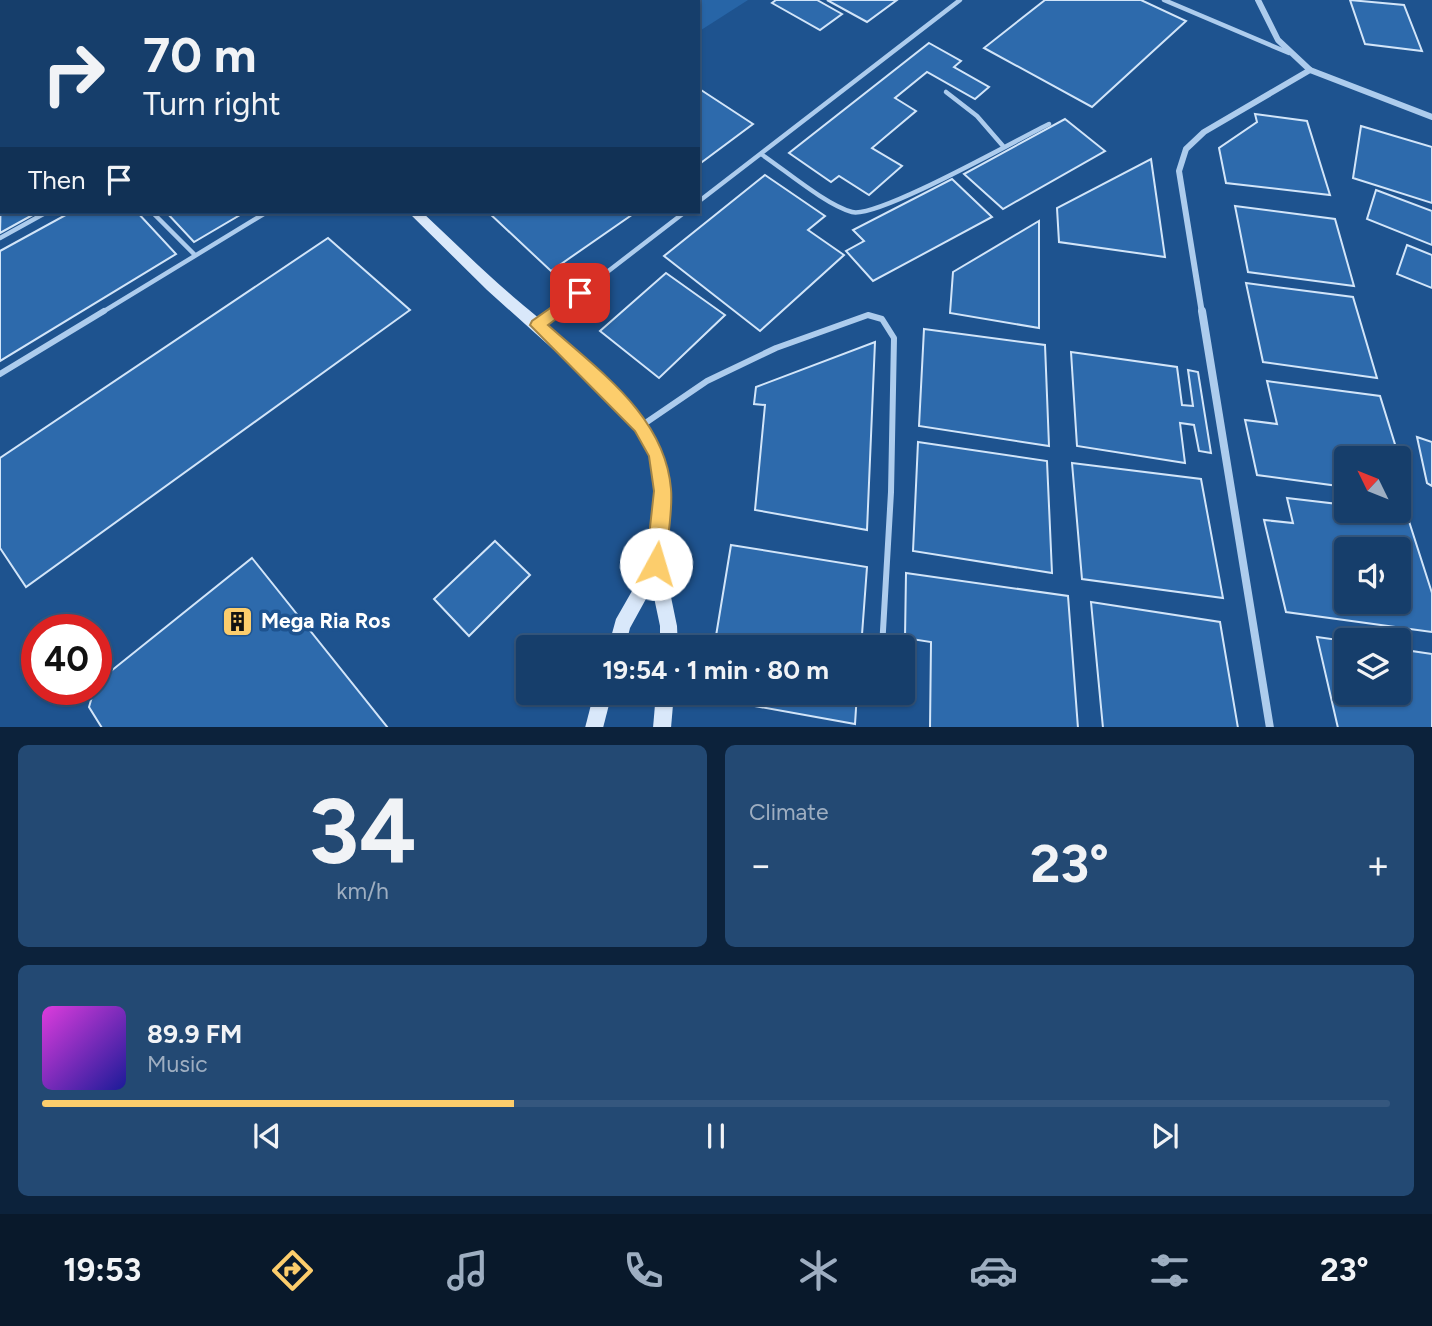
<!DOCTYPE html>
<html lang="en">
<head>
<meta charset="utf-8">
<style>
	:root { --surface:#163e6b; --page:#234973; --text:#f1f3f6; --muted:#9eaec1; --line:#35577e; --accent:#fccd6c }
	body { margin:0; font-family:Figtree,sans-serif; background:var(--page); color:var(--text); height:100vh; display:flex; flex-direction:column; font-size:26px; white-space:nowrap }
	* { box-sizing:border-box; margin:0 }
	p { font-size:23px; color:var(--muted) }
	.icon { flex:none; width:38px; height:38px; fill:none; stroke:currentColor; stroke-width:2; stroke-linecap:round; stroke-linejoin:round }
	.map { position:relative; height:727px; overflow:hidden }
	.sheet { display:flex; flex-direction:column; gap:18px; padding:18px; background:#0c223b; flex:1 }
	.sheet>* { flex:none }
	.banner { position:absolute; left:0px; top:0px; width:700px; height:214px; box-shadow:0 2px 5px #0004,0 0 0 2px var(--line); background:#163e6b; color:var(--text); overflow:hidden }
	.needle { width:46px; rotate:313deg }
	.controls { position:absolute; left:1334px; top:446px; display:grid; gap:14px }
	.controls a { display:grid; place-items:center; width:77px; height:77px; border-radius:7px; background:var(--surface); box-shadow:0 2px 5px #0004,0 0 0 2px var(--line); font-size:35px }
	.speed { position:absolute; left:21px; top:614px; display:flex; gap:14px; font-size:35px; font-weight:700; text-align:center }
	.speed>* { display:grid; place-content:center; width:91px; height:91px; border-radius:50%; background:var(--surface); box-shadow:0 2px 5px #0004,0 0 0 2px var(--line); line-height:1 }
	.speed .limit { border:10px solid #d22; background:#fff; color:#111 }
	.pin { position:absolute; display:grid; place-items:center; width:60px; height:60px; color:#fff; margin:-30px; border-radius:14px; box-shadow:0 4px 10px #0006 }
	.me { position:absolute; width:77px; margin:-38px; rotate:6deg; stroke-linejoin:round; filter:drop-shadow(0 0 5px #0008) }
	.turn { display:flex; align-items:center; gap:24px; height:147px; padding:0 28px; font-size:32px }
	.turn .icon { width:91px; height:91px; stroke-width:2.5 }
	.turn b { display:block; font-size:49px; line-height:60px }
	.then { display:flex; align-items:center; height:66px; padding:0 28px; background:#0003; gap:14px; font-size:26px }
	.big { font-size:52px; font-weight:700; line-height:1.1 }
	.sheet .widget { flex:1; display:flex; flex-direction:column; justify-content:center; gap:10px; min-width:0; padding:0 24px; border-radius:10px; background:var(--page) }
	.sheet .dial { align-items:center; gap:0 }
	.dial b { font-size:91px; line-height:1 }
	.song { display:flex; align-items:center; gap:21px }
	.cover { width:84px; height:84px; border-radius:10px; background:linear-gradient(135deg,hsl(300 70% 55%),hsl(240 70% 35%)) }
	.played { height:7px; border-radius:4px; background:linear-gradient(90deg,var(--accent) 35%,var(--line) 35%) }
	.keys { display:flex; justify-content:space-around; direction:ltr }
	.heat { display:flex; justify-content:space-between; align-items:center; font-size:38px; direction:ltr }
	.sheet .tiles { flex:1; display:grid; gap:18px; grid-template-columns:1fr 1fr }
	.widget:last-child { grid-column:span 2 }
	.trip { position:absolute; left:516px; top:635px; width:399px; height:70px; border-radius:7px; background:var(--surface); box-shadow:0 2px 5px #0004,0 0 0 2px var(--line); font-weight:700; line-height:70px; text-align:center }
	.tabs { display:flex; height:112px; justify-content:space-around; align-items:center; background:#09192b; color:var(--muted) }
	.tabs .icon { width:49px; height:49px }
	.tabs .on { color:var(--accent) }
	.tabs b { font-size:32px; color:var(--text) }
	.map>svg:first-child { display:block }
	.green { fill:#2765a7 }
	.building { fill:#2d6aac; stroke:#d2e5f9; stroke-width:2; fill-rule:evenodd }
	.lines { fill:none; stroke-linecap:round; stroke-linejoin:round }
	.lane-far1 { stroke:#adcced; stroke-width:4.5 }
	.lane { stroke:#adcced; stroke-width:6 }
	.street-far1 { stroke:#adcced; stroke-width:6 }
	.street { stroke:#adcced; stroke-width:8 }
	.secondary { fill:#d9e8fa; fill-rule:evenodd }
	.route { fill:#fccd6c; stroke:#a48546; stroke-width:2 }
	.labels { text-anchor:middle; stroke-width:7; stroke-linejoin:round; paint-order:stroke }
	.poi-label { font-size:21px; font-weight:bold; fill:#fff; stroke:#1e538f; text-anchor:start }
</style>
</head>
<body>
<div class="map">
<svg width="1432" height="728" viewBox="0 0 1432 728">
	<rect width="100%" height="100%" fill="#1e538f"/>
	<!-- green -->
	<polygon class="green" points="316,0 748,0 698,32 698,2 313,2"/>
	<!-- building -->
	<g class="building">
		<polygon points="0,0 84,0 86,2 2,2 2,47"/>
		<polygon points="776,0 817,0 842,14 820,30 772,3"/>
		<polygon points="827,0 897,0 867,22"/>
		<polygon points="1045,0 1141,0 1186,21 1092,107 984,48"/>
		<polygon points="1350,0 1404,5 1422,51 1365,44"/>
		<polygon points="929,43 961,61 954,67 989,87 975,99 927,72 895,98 916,111 872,148 902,166 869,195 839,176 831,182 789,153"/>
		<polygon points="698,88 753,124 698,165"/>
		<polygon points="1255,114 1307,121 1330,195 1226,183 1219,148 1257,122"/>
		<polygon points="1065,119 1105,151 1003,209 964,174"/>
		<polygon points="1361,126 1432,147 1432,203 1353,178"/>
		<polygon points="2,152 2,212 38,212 0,233"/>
		<polygon points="1151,159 1165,257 1059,242 1057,208"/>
		<polygon points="765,175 825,216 808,230 844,255 760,331 664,256"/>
		<polygon points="952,179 992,217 873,281 846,251 864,241 853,230"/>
		<polygon points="1376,190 1432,211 1432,245 1367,219"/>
		<polygon points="1235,206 1335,219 1354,286 1248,272"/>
		<polygon points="71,212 137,212 176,254 0,361 0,251"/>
		<polygon points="166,212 245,212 194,242"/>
		<polygon points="488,212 636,212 551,271"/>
		<polygon points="1039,221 1039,328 950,313 953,272"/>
		<polygon points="328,238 410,310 26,587 0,548 0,458"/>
		<polygon points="1407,245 1432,255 1432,288 1397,274"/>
		<polygon points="666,273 725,315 659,378 600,331"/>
		<polygon points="1246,283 1353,297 1377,378 1263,362"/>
		<polygon points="924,329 1045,345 1049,446 919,426"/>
		<polygon points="875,342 867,530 755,510 765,405 754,404 756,387"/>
		<polygon points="1071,352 1177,367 1182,405 1193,406 1188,370 1198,372 1211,453 1199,451 1194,425 1180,423 1185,463 1077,446"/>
		<polygon points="1267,381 1380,396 1411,496 1398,495 1398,458 1346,458 1346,487 1257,475 1245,420 1277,424"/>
		<polygon points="1417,437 1432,442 1432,486 1427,483"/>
		<polygon points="918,442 1047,461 1052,573 913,551"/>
		<polygon points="1072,463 1201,479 1223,598 1082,579"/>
		<path d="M1287 498 1346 505V511L1406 512 1432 593V632L1286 612 1264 520 1293 523ZM1346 550H1398V602H1346Z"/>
		<polygon points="495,541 530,575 469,636 434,599"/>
		<polygon points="731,545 867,567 861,648 714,648"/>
		<polygon points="252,558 388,728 102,728 89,707 96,683"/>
		<polygon points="906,573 1068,596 1078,728 930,728 931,642 905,638"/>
		<polygon points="1091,602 1220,622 1238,728 1103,728"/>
		<polygon points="1317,637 1346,641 1346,693 1398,693 1398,649 1432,654 1432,728 1338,728"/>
		<polygon points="706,693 857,693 855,724 705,697"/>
	</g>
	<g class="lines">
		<!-- lane-far1 -->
		<g class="lane-far1">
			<polyline points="1164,0 1289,53"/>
			<polyline points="0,69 2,71"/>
			<polyline points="946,92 977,116 1003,146"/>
			<path d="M761 154C785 170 826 205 852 212 877 219 1018 139 1049 124"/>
			<polyline points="698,202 960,0"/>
			<polyline points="152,212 195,255"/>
			<polyline points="0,238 47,212"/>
			<polyline points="101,313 267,212"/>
			<polyline points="554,313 685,212"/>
		</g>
		<!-- lane -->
		<g class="lane">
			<polyline points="538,325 557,311"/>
			<polyline points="0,374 104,311"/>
			<polyline points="641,426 707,381 776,348 868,315 882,319 894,338 891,492 882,648"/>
			<polyline points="879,693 879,704"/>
		</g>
		<!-- street-far1 -->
		<g class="street-far1">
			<polyline points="1258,0 1278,40 1310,70 1432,117"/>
			<polyline points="1202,313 1179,171 1186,149 1204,132 1310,70"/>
		</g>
		<!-- street -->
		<polyline class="street" points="1202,311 1270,728"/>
		<!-- secondary -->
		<g class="secondary">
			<polygon points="188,0 198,0 199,2 189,2"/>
			<path d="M408 212H422C451 239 479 267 509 293 559 337 656 403 668 471L664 563 677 626 678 648H660V626L652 588 630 628 625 648H608L616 619 648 563 654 484 650 457 644 442 605 396 487 290Z"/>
			<polygon points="594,693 612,693 603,728 585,728"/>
			<polygon points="656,693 674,693 671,728 653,728"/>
		</g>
	</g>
	<!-- route -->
	<path class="route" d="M580 287 585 288 587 293 585 297 548 325C599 371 665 416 671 489 673 512 667 540 665 564L662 570 656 573 649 570 646 564 654 491 649 456 635 431 530 325 532 321Z"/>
	<!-- icons -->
	<defs>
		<symbol id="building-square" viewBox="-11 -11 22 22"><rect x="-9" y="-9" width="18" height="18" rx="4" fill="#fccd6c" stroke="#1e538f"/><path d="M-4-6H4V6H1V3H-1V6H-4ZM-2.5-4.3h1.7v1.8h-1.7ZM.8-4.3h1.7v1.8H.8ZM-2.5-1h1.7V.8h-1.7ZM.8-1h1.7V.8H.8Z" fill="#111"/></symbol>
	</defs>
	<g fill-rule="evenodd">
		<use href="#building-square" x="220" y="604" width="35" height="35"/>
	</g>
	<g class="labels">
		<!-- poi labels -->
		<g class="poi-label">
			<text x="261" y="628">Mega Ria Ros</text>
		</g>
	</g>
</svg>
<div class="controls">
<a><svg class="needle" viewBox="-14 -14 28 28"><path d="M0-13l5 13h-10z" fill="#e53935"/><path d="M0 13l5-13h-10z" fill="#9eaec1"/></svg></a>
<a><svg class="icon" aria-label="sound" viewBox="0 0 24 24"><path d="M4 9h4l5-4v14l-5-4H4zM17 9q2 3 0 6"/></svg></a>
<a><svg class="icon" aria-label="layers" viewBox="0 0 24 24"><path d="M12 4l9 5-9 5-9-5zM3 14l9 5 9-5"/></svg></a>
</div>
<div class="speed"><div class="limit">40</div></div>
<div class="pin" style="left:580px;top:293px;background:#d93025"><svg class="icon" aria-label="arrive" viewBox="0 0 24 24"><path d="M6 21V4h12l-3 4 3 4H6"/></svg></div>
<svg class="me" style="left:656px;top:564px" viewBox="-20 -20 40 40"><circle r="19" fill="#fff"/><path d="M0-13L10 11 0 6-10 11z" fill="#fccd6c"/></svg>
<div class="trip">19:54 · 1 min · 80 m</div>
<div class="banner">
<div class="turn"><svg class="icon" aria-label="right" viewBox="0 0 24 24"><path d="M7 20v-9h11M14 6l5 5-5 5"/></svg><div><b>70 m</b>Turn right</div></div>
<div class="then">Then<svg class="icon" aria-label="arrive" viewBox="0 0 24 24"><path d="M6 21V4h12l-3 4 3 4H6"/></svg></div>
</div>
</div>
<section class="sheet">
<div class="tiles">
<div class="widget dial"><b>34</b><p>km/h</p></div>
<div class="widget"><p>Climate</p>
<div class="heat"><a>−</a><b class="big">23°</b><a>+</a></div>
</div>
<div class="widget">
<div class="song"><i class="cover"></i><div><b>89.9 FM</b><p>Music</p></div></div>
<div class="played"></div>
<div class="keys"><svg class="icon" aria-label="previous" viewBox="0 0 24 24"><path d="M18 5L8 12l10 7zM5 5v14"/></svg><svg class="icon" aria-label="pause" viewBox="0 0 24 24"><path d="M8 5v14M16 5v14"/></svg><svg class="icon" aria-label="next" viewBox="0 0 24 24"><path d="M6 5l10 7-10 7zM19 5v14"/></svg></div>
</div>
</div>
</section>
<nav class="tabs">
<b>19:53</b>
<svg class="icon on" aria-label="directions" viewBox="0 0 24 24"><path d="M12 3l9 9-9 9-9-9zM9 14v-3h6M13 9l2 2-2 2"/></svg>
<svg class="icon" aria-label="music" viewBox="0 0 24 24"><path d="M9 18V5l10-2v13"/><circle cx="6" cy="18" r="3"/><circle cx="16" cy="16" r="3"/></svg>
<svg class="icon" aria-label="phone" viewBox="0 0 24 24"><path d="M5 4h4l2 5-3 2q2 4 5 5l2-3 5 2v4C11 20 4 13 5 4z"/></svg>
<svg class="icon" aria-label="climate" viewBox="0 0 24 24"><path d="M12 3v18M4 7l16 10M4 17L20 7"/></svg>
<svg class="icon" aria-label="car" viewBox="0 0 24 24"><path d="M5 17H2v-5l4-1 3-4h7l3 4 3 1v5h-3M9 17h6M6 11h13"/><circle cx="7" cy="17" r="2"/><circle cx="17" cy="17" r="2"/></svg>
<svg class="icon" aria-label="filters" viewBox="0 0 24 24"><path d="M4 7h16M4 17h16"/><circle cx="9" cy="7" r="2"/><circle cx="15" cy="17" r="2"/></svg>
<b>23°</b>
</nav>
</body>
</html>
